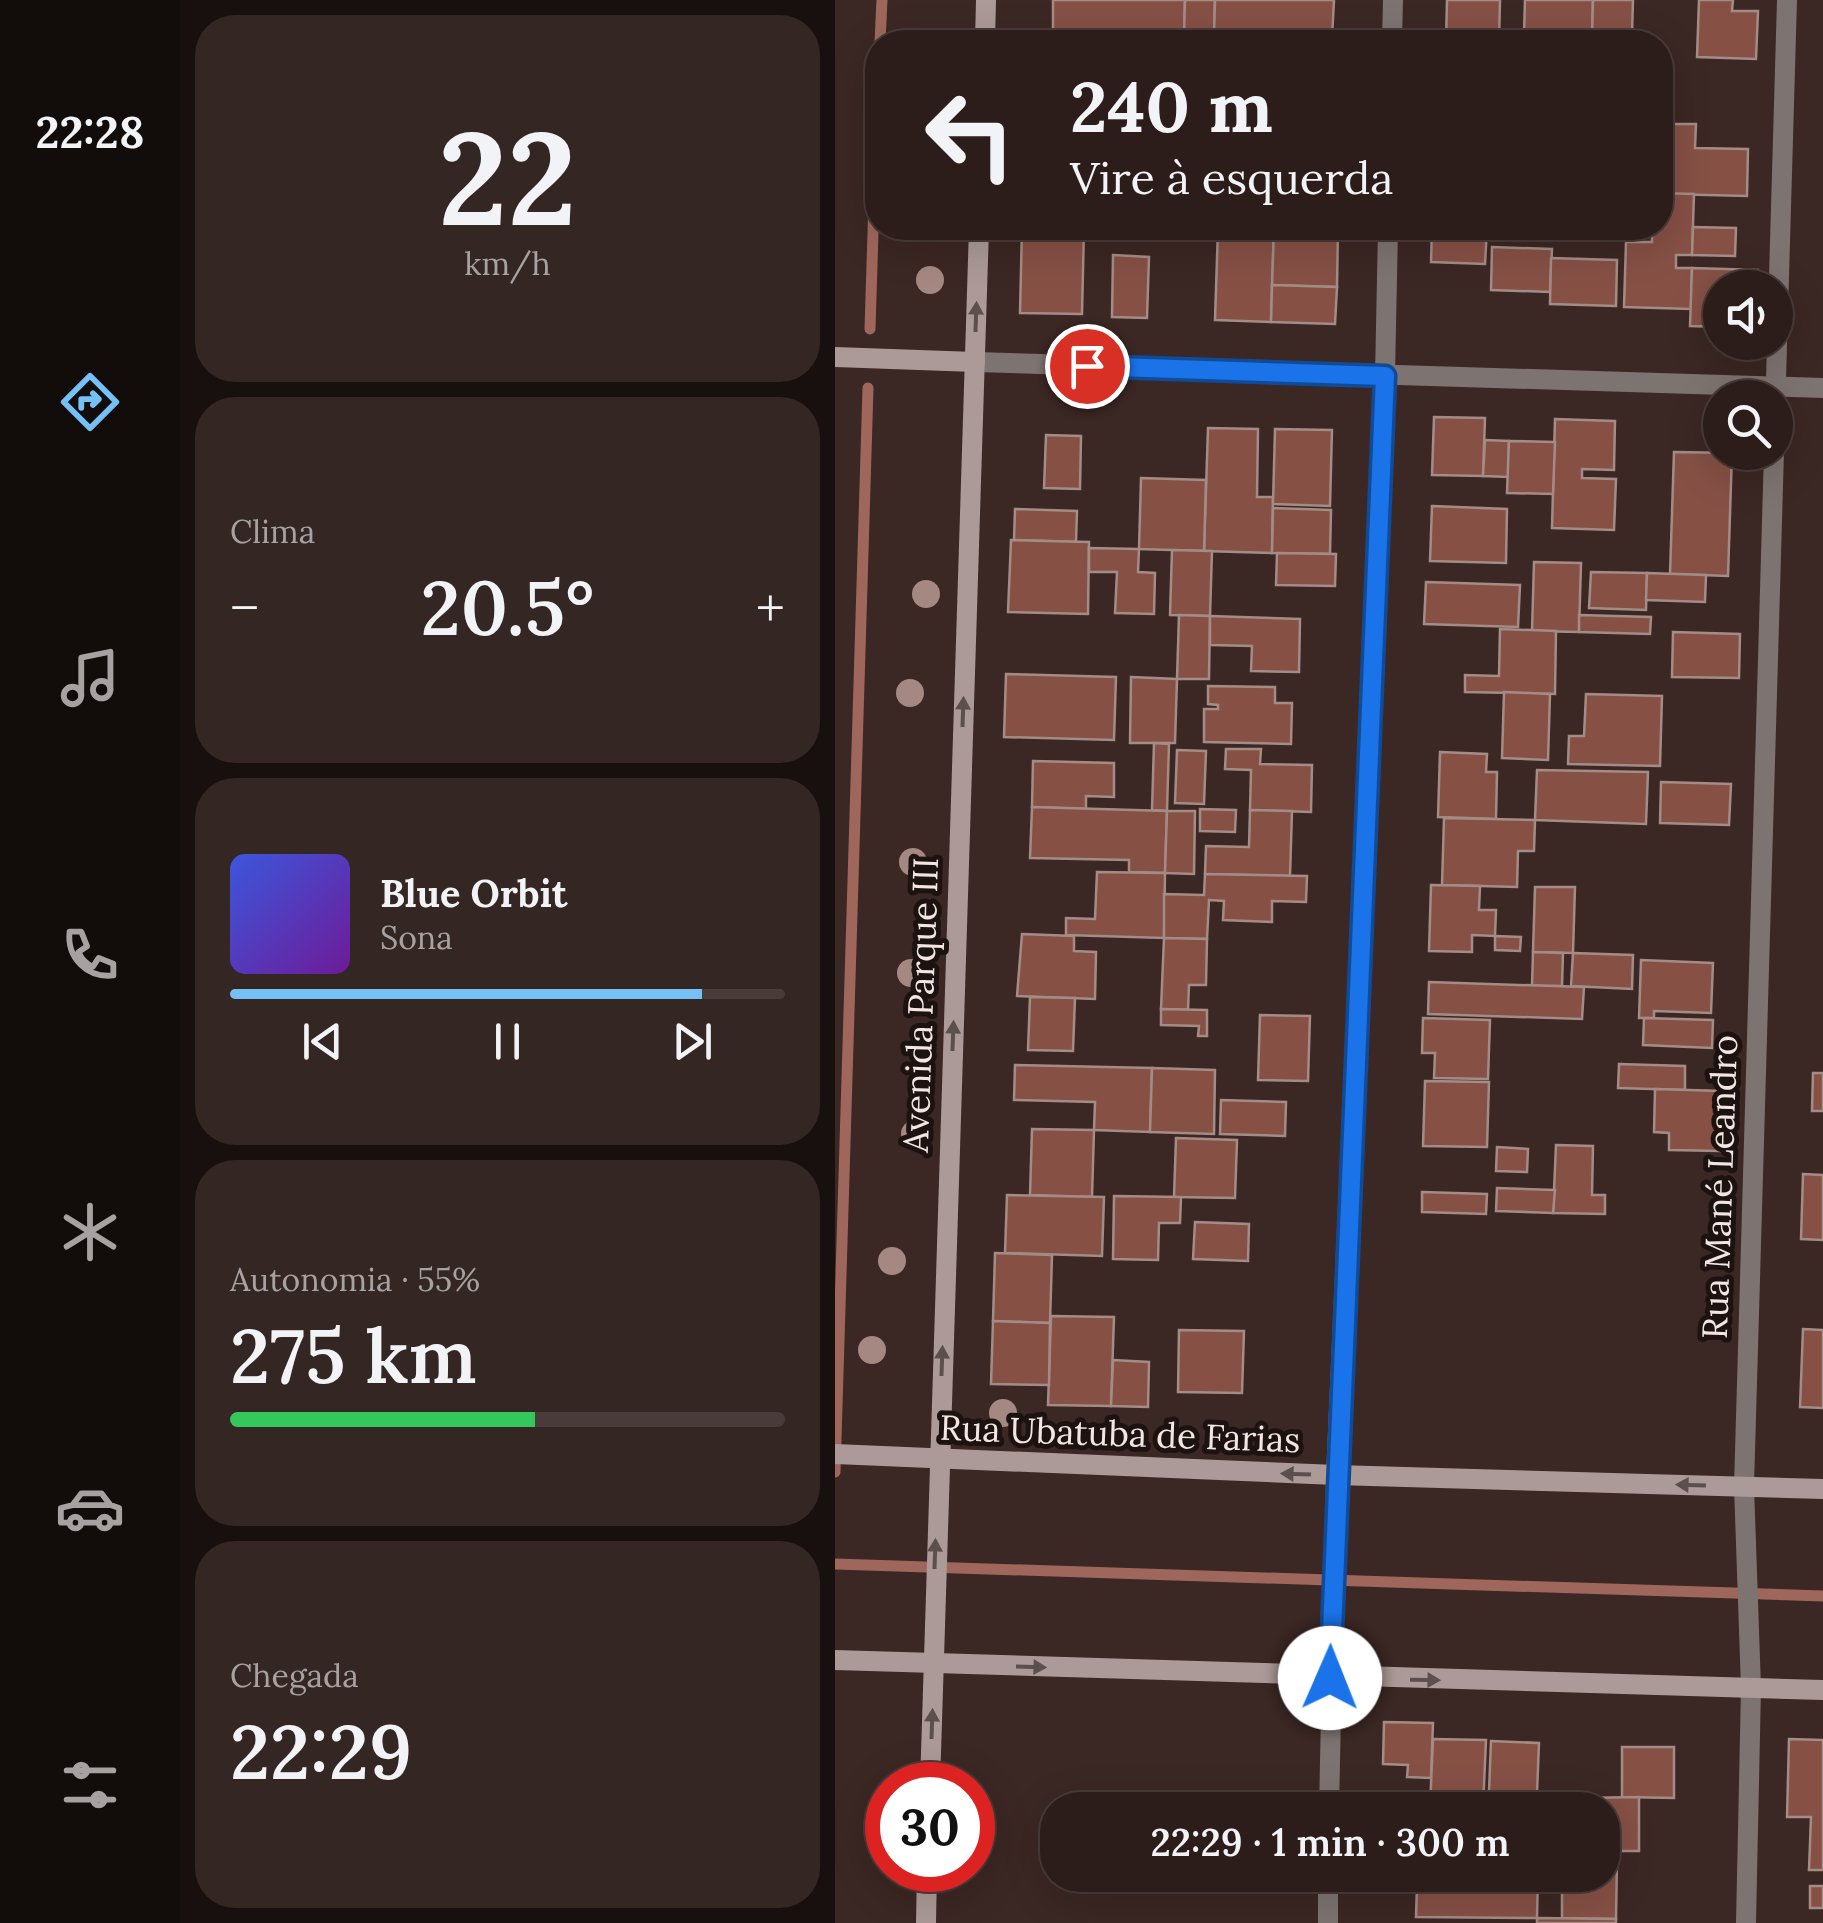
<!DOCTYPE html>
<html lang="pt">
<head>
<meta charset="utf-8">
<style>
	:root { --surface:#2c1d1a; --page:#342623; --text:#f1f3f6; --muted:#a6a2a2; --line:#483b39; --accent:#75c0f6 }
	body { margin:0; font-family:Lora,serif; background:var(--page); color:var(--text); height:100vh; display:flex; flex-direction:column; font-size:38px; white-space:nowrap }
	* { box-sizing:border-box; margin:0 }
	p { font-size:32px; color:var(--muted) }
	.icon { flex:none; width:55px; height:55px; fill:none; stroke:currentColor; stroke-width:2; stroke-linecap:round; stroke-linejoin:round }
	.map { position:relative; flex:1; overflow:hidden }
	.panel { display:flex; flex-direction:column; gap:15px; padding:15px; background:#18100e; width:655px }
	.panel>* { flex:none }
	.top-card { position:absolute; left:30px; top:30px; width:808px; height:210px; border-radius:40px; box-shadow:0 10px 40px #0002,0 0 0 2px var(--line); background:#2c1d1a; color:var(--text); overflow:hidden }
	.tools { position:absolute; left:868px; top:270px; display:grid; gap:20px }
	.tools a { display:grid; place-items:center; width:90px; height:90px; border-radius:50%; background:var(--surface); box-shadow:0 10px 40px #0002,0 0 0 2px var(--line); font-size:50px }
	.speed { position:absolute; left:30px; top:1762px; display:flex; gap:20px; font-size:50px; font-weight:700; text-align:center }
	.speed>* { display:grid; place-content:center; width:130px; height:130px; border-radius:50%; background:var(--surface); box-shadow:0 10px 40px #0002,0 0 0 2px var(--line); line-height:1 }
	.speed .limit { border:15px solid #d22; background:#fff; color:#111 }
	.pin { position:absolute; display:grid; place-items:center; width:85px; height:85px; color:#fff; margin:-42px; border:5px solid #fff; border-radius:50%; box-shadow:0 2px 10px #0007 }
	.me { position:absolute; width:110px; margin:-55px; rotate:1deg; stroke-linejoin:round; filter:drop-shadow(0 0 8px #0008) }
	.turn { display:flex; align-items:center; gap:35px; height:210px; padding:0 40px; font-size:45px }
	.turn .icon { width:130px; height:130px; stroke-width:2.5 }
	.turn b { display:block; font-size:70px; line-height:85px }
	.big { font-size:75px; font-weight:600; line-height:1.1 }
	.panel .tile { flex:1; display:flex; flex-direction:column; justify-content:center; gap:15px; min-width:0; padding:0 35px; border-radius:40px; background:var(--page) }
	.panel .dial { align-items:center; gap:0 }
	.dial b { font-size:130px; line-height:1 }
	.song { display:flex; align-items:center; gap:30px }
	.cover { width:120px; height:120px; border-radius:15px; background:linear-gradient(135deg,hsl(230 70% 55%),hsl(280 70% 35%)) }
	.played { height:10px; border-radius:5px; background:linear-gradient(90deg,var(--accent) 85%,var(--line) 85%) }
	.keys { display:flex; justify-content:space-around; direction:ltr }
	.heat { display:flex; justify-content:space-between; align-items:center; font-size:55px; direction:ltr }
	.charge { height:15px; border-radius:8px; background:linear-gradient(90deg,#34c759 55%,var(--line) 0) }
	.trip { position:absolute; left:205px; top:1792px; width:580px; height:100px; border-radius:40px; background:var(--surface); box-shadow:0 10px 40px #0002,0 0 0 2px var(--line); font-weight:600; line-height:100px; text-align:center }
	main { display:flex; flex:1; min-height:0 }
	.dock { display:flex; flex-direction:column; width:180px; justify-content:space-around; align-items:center; background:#120c0a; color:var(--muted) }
	.dock .icon { width:70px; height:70px }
	.dock .on { color:var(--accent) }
	.dock b { font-size:45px; color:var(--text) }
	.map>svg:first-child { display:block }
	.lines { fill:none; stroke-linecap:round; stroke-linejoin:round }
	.stream { stroke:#9f675c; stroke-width:11 }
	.building { fill:#865045; stroke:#a48c86; stroke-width:2.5 }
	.street { stroke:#7d7370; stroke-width:20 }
	.secondary { stroke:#ab9a97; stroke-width:20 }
	.tree { fill:#a58882 }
	.oneway { fill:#5c504d }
	.route-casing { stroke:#114b97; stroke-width:25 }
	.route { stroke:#1a73e8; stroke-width:18 }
	.labels { text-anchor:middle; stroke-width:10; stroke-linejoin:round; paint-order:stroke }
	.street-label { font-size:35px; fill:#f2e5e2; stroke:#1c1311 }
</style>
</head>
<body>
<main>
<nav class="dock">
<b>22:28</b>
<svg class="icon on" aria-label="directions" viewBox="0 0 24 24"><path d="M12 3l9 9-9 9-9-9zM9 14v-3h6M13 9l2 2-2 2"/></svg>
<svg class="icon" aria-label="music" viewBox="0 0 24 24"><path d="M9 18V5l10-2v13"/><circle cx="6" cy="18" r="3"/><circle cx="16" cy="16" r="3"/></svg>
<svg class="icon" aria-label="phone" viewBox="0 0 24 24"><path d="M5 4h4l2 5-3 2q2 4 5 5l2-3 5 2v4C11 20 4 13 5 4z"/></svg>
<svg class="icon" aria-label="climate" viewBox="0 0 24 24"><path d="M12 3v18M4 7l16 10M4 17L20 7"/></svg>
<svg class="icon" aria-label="car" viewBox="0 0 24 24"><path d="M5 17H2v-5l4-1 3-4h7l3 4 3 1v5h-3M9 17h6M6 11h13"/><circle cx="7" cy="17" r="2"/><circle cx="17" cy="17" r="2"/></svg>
<svg class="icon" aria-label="filters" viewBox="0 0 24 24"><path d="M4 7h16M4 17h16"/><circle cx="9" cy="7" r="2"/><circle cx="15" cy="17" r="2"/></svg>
</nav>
<section class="panel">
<div class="tile dial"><b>22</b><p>km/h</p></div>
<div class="tile"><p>Clima</p>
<div class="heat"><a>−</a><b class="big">20.5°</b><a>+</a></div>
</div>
<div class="tile">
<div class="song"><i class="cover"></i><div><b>Blue Orbit</b><p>Sona</p></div></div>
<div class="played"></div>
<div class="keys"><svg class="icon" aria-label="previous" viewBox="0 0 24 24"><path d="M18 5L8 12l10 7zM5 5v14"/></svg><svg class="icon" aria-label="pause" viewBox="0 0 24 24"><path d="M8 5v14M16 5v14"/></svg><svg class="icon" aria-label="next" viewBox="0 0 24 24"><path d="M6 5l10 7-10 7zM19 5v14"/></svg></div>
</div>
<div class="tile"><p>Autonomia · 55%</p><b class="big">275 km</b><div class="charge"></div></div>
<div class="tile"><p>Chegada</p><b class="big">22:29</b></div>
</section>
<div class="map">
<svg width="988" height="1923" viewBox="0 0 988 1923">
	<rect width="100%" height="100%" fill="#3b2723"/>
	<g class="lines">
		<!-- stream -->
		<g class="stream">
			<polyline points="45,42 47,0"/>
			<polyline points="35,329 42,104"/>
			<polyline points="0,1472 33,388"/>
			<polyline points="0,1564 988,1596"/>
		</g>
	</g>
	<!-- building -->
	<g class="building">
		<polygon points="218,0 350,0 349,33 218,32"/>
		<polygon points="350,0 380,0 379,34 349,33"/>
		<polygon points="380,0 499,0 497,38 379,34"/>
		<polygon points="612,0 665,0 664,42 611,42"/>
		<polygon points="690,0 758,0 757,34 689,33"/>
		<polygon points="758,0 798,0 797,35 757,34"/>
		<polygon points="864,0 898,0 897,11 923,11 921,59 862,57"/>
		<rect x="293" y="33" width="56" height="9"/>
		<polygon points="349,33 457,36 457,42 349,42"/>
		<polygon points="832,124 861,124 860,148 913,149 912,196 831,194"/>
		<polygon points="825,193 859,194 857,255 841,255 841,268 857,268 856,309 789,307 791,242 817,242 817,228 825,228"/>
		<polygon points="858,227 901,228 900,256 857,255"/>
		<polygon points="187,228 249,228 247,314 185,313"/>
		<polygon points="249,228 314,228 313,239 249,238"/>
		<polygon points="383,228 439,228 436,322 380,320"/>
		<polygon points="439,228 503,228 502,287 437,285"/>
		<polygon points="597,228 652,228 650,264 596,262"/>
		<polygon points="657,247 717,249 715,292 656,290"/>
		<polygon points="278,255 314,257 312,318 277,317"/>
		<polygon points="716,258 782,260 781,306 715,304"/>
		<polygon points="857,268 923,270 923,288 885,288 885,327 855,326"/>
		<polygon points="437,285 502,287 500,324 436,322"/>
		<polygon points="599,417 650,418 648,476 597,475"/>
		<polygon points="720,419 780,421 779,470 747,469 747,478 781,479 779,530 717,528"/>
		<polygon points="373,428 423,429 422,497 438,497 437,553 369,551"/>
		<polygon points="440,429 497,430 495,506 438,504"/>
		<polygon points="211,435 246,436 245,489 209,488"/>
		<polygon points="650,440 674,441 673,477 648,476"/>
		<polygon points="674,441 720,442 718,494 672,493"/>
		<polygon points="839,452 897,453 893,576 835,574"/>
		<polygon points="306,478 371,480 369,551 304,549"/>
		<polygon points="597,506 672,509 671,563 595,561"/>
		<polygon points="438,508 496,510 495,554 437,553"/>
		<polygon points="180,509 242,511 241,542 179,540"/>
		<polygon points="176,540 254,542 253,614 173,612"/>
		<polygon points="254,548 304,549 303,572 320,573 319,614 280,613 282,572 254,572"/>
		<polygon points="337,550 377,551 375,616 335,615"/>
		<polygon points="442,553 501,554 500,586 441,585"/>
		<polygon points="699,562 746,563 744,632 697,631"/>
		<polygon points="756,572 812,573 811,610 754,608"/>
		<polygon points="812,573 871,575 870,602 811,600"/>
		<polygon points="591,582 685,585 683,627 589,624"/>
		<polygon points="344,615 375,616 374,679 342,679"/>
		<polygon points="744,615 816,617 815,634 744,632"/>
		<polygon points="375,616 465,619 464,672 416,671 417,646 375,645"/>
		<polygon points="665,629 721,631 720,694 630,692 630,675 664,676"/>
		<polygon points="838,632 905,634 904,678 837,677"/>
		<polygon points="171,674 281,677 279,740 169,737"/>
		<polygon points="296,677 342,679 340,743 295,743"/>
		<polygon points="373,686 440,687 440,703 457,703 456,744 369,742 369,709 383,709 383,705 373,704"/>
		<polygon points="669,692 715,694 713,760 667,758"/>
		<polygon points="751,694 827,696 825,766 733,764 734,736 749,736"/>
		<polygon points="319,743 334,744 332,811 317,810"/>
		<polygon points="391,749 426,749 425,764 477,765 476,812 415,810 416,770 390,769"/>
		<polygon points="342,750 371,751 369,804 340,803"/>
		<polygon points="605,752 652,754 651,772 662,772 661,819 603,817"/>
		<polygon points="198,761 279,763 279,797 251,796 251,809 197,807"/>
		<polygon points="702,770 813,772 811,824 700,820"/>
		<polygon points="826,782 896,784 894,825 825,823"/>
		<polygon points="197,807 332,811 330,873 294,872 294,860 195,858"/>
		<polygon points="365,809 401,810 400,832 365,831"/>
		<polygon points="415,810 457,811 455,876 370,874 371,846 414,847"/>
		<polygon points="332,811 360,811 359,874 330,873"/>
		<polygon points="609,818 700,820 699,851 683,851 682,887 607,885"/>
		<polygon points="262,872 330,873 329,938 231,935 231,918 260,919"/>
		<polygon points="370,874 472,876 471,902 437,901 437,922 388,920 389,901 374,900 372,939 329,938 329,894 369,895"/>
		<polygon points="596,885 645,886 644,910 661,910 660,936 637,935 637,952 594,951"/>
		<polygon points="700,887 740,887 738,953 698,952"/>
		<polygon points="187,934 239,936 239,951 261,952 260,999 182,996"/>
		<polygon points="660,936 686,937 685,951 660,950"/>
		<polygon points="329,938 372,939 371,985 354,985 353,1010 326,1009"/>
		<polygon points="698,952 728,953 727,986 697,986"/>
		<polygon points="738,953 798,955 797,989 736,986"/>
		<polygon points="806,960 878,963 876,1013 819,1011 819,1018 804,1018"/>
		<polygon points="594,982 749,987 747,1019 593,1014"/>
		<polygon points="195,997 240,998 238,1051 193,1050"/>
		<polygon points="326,1009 372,1010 372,1036 363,1036 364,1026 326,1025"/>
		<polygon points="425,1015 475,1016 473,1081 423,1080"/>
		<polygon points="588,1018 655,1020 653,1079 599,1078 600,1053 587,1053"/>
		<polygon points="809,1018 878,1020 877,1048 808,1045"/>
		<polygon points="784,1064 850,1066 850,1090 783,1088"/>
		<polygon points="180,1065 317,1068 315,1132 259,1130 260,1102 179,1100"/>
		<polygon points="317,1068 380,1070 379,1134 315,1132"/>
		<polygon points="978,1073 988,1073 988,1111 977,1111"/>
		<polygon points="590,1081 654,1082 652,1147 588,1146"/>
		<polygon points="820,1089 887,1091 885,1151 834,1150 834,1133 819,1132"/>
		<polygon points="386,1100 451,1102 450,1136 385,1134"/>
		<polygon points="197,1129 259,1130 257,1197 195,1195"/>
		<polygon points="341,1138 402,1140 400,1198 339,1197"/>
		<polygon points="721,1145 758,1146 757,1195 770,1195 770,1214 718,1213"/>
		<polygon points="662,1147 693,1149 692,1172 661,1171"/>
		<polygon points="968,1174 988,1175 988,1240 966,1239"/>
		<polygon points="662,1188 720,1190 718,1213 661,1211"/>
		<polygon points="587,1192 652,1194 651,1214 587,1212"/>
		<polygon points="172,1195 269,1197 267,1256 170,1253"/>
		<polygon points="279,1196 346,1197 345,1223 324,1223 323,1260 278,1259"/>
		<polygon points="360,1222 414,1224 413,1261 358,1259"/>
		<polygon points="160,1253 217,1255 215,1323 158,1321"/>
		<polygon points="216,1316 279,1317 276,1406 213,1405"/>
		<polygon points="158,1321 215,1323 214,1385 156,1384"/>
		<polygon points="968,1329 988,1330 988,1408 965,1407"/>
		<polygon points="344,1330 409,1331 407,1393 343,1392"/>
		<polygon points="278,1360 314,1362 313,1407 276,1406"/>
		<polygon points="549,1722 598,1723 596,1778 572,1777 573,1765 548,1764"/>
		<polygon points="598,1739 651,1740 648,1808 595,1807"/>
		<polygon points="954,1739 988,1740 988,1870 974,1870 976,1817 952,1817"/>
		<polygon points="656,1741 704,1743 702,1793 654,1791"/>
		<polygon points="787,1747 839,1747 839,1798 787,1797"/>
		<polygon points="804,1797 804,1851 768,1851 768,1810 743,1810 743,1798"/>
		<polygon points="768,1858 782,1859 781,1919 727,1918 727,1875 768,1875"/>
		<polygon points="642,1875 703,1875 702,1918 581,1917 582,1886 660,1887 660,1879 642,1879"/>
		<rect x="975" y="1886" width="13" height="22"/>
		<polygon points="702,1918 781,1919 781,1923 702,1923"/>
	</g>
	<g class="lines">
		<!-- street -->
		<g class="street">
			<polyline points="557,42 558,0"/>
			<polyline points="140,362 988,388"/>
			<polyline points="940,415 952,0"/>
			<polyline points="494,1810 501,1475 550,376 553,228"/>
			<polyline points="493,1923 493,1875"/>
			<polyline points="911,1923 916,1688 909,1486 939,452"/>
		</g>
		<!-- secondary -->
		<g class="secondary">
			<polyline points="150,42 151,0"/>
			<polyline points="0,357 140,362"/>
			<polyline points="0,1454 501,1475 988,1489"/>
			<polyline points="0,1660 988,1690"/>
			<polyline points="95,1785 144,228"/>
			<polyline points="91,1923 92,1870"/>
		</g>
	</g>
	<!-- trees -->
	<g class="tree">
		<circle cx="95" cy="280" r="14"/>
		<circle cx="91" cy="594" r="14"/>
		<circle cx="75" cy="693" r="14"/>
		<circle cx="78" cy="862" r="14"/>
		<circle cx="76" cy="973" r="14"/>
		<circle cx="80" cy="1134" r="14"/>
		<circle cx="57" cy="1261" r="14"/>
		<circle cx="37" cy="1350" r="14"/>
		<circle cx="168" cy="1413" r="14"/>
	</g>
	<!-- one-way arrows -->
	<defs><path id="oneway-solid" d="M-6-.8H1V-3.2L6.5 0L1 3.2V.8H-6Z" transform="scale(2.5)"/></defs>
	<g class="oneway">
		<use href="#oneway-solid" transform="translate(141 317) rotate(-88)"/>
		<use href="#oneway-solid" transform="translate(128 712) rotate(-88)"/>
		<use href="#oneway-solid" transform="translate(118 1036) rotate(-88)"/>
		<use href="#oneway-solid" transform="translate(107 1361) rotate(-88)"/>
		<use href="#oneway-solid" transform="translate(461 1474) rotate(-178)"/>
		<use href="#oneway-solid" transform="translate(856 1485) rotate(-178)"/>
		<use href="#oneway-solid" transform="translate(100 1554) rotate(-88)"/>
		<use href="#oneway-solid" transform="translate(196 1667) rotate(2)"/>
		<use href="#oneway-solid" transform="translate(590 1680) rotate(1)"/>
		<use href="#oneway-solid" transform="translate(97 1724) rotate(-88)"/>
	</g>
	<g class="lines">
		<defs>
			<polyline id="route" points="252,366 550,376 495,1678"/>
		</defs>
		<!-- route casing -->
		<use href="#route" class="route-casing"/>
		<!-- route -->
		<use href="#route" class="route"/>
	</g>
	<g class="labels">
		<!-- street labels -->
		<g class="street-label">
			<text transform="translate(86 1005) rotate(-88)" y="12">Avenida Parque III</text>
			<text transform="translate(885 1187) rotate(-88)" y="12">Rua Mané Leandro</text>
			<text transform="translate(285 1434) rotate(2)" y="12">Rua Ubatuba de Farias</text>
		</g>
	</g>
</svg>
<div class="tools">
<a><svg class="icon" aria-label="sound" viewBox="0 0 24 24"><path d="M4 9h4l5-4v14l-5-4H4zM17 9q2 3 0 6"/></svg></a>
<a><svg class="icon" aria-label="search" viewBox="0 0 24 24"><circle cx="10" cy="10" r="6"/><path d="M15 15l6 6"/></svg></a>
</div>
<div class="speed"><div class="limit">30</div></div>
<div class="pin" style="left:252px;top:366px;background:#d93025"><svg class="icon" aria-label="arrive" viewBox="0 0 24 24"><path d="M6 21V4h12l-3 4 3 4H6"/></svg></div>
<svg class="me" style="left:495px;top:1678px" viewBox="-20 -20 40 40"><circle r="19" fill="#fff"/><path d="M0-13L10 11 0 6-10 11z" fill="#1a73e8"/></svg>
<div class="trip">22:29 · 1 min · 300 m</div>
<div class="top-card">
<div class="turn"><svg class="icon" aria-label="left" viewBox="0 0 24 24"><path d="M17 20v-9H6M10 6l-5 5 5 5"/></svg><div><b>240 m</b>Vire à esquerda</div></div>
</div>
</div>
</main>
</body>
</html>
